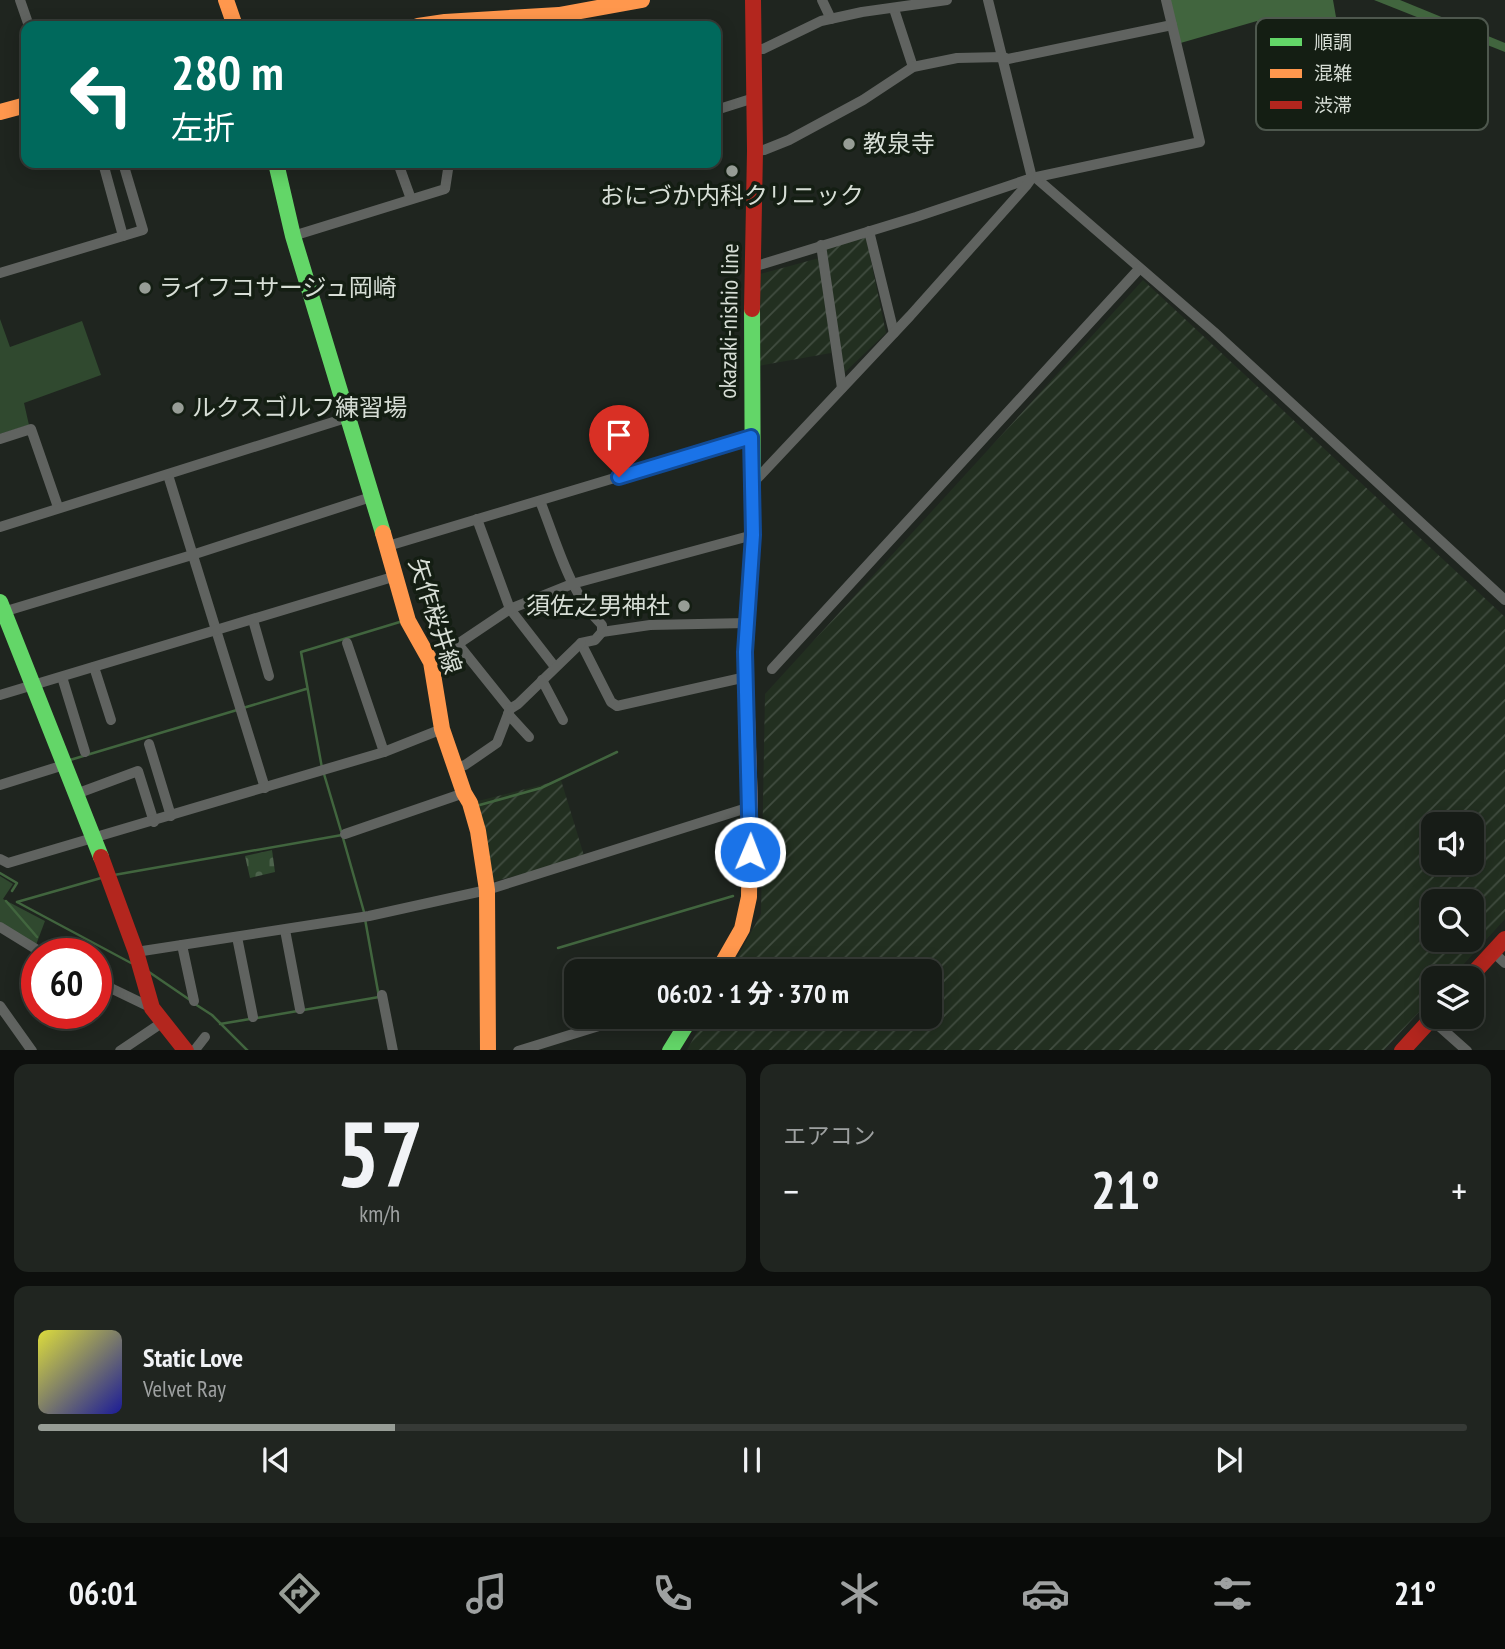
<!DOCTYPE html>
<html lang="ja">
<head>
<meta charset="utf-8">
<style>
	:root { --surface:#171c17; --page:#202520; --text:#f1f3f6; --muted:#9ea1a1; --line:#363a36; --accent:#979d96 }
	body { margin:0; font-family:"PT Sans Narrow","Noto Sans JP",sans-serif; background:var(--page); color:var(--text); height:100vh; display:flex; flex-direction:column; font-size:26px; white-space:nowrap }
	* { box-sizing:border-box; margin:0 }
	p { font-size:23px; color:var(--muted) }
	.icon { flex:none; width:38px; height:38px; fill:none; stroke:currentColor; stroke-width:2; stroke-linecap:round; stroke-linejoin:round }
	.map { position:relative; height:1050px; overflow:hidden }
	.side { display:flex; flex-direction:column; gap:14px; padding:14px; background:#0d0f0d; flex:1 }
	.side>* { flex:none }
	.top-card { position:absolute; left:21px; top:21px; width:700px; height:147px; border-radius:14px; box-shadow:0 4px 18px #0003,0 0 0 2px var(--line); background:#00695c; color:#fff; overflow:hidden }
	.tools { position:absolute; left:1421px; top:812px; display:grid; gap:14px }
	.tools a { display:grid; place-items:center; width:63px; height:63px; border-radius:14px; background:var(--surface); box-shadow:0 4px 18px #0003,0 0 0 2px var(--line); font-size:35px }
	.speed { position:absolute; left:21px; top:938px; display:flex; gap:14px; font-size:35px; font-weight:700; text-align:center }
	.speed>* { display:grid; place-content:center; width:91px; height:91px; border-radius:50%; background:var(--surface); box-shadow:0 4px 18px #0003,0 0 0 2px var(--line); line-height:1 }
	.speed .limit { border:10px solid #d22; background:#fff; color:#111 }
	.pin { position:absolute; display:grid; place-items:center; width:60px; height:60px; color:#fff; margin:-72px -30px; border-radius:50% 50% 50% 0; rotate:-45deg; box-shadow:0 0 7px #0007 }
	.pin .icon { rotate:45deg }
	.me { position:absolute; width:77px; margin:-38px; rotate:1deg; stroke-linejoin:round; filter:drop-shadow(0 0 5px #0008) }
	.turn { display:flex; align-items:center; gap:24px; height:147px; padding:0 35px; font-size:32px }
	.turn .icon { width:91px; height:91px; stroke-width:2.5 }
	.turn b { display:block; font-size:49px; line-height:60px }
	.big { font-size:52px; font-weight:700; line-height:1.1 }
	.side .tile { flex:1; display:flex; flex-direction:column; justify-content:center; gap:10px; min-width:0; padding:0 24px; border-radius:14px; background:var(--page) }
	.side .dial { align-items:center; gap:0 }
	.dial b { font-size:91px; line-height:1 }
	.song { display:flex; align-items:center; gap:21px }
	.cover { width:84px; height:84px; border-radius:10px; background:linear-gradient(135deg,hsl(60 70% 55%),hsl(240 70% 35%)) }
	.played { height:7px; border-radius:4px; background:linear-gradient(90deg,var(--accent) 25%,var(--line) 25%) }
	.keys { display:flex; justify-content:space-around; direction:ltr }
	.heat { display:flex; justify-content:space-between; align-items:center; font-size:38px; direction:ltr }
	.side .tiles { flex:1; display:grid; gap:14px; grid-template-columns:1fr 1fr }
	.tile:last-child { grid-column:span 2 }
	.trip { position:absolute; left:564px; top:959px; width:378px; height:70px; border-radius:14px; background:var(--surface); box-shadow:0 4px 18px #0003,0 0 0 2px var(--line); font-weight:700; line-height:70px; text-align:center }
	.tab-bar { display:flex; height:112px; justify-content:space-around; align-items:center; background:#090b09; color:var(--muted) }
	.tab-bar .icon { width:49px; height:49px }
	.tab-bar .current { color:var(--accent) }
	.tab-bar b { font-size:32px; color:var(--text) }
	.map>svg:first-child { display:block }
	.industrial { fill:url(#industrial-furrows); fill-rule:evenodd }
	.grass { fill:#30492f }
	.cemetery { fill:url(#cemetery-stones) }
	.water { fill:#41653e }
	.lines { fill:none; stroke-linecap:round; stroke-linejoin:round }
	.stream { stroke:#41653e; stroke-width:2.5 }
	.street { stroke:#606360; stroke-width:10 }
	.fast { stroke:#63d668; stroke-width:16 }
	.slow { stroke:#ff974d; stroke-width:16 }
	.jam { stroke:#b3261e; stroke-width:16 }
	.route-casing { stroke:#114b97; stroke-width:18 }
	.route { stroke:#1a73e8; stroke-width:12 }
	.poi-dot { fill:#979d96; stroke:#141e13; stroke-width:2.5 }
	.labels { text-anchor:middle; stroke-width:7; stroke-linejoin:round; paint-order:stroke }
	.poi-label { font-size:24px; fill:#d7ded6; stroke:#141e13; text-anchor:start }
	.street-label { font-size:24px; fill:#d7ded6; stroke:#141e13 }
	.key { fill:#141e13; stroke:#4e584e; stroke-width:2 }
	.key-label { font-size:19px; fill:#d7ded6 }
</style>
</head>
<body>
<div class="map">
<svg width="1505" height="1051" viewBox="0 0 1505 1051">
	<defs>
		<pattern id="industrial-furrows" width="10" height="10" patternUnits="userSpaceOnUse" patternTransform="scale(1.75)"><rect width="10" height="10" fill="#222f20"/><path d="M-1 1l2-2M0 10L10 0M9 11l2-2" fill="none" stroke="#414d40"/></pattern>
		<pattern id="cemetery-stones" width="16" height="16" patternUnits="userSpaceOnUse" patternTransform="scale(1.75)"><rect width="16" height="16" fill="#30492f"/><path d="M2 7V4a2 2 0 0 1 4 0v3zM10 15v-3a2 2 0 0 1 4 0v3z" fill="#4d634c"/></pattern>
	</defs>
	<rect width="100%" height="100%" fill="#1f251f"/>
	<!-- industrial -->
	<g class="industrial">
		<polygon points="866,237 886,333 842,375 826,249"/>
		<polygon points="823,257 831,353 758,366 760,274"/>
		<path d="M1143 280 1505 617V919L1451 978H1433V997L1384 1050H687L705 1017H929V971H730L761 914 765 694ZM1433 824H1472V863H1433ZM1433 901H1472V940H1433Z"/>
		<polygon points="561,780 585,859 486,883 470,803"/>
	</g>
	<!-- grass -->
	<g class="grass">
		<polygon points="0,319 10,347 82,321 101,375 24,403 29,425 0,434"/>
		<polygon points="0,876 13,884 3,899 45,921 36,945 0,924"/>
	</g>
	<!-- cemetery -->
	<polygon class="cemetery" points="272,850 275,872 250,878 245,856"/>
	<!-- water -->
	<g class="water">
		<polygon points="1166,0 1333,0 1339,34 1264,50 1257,21 1177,44"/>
		<polygon points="1374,0 1400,0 1505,43 1505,52"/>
	</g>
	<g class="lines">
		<!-- stream -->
		<g class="stream">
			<polyline points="243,708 306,689"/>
			<polyline points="70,760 237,710"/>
			<polyline points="322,768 301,652 403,621"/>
			<polyline points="324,774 341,831"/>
			<polyline points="476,806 541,788 617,752"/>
			<polyline points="343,838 364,912"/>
			<polyline points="0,873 17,883 12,891"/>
			<polyline points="114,875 342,835"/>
			<polyline points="6,901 37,937"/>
			<polyline points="17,902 131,963"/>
			<polyline points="17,902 101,878"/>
			<polyline points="558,948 733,896"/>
			<polyline points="149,972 190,1000"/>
			<polyline points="195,1004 212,1015 248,1051"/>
			<polyline points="257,1018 379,997 365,919"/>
			<polyline points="220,1024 250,1019"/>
		</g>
		<!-- street -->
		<g class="street">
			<polyline points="20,0 29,26"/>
			<polyline points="822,0 831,19"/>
			<polyline points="988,0 1032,178"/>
			<polyline points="894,9 913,67"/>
			<polyline points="754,49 763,49 821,21 862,12 947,0"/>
			<polyline points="716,110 754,98"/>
			<polyline points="755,151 764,150 789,140 863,100 913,67 957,58 1003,57 1008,59 1172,25"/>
			<polyline points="103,163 123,236"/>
			<polyline points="398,163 411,199"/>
			<polyline points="1036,178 1214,332 1505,600"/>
			<polyline points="869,231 894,333"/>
			<polyline points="293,236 445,189 449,163"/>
			<polyline points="821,245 842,388"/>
			<polyline points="753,267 916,217 1032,178 1200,142 1166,0"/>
			<polyline points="0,273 143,230 123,163"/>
			<polyline points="0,439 31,429 58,507"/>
			<polyline points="168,475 265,788"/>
			<polyline points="752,484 910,316 1026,186 1031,179"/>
			<path d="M540 501C557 543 569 593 602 625V632L595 640 581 643 611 702 617 706 746 677"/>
			<polyline points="477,519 510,609 555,667"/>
			<polyline points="0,527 349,417"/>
			<polyline points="388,546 751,437"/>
			<polyline points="3,612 192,555 371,497"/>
			<polyline points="253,620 269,676"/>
			<polyline points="602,632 650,625 747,623"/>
			<polyline points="347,643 384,752"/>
			<polyline points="457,643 510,709 518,704 581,643"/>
			<polyline points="431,662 510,609 572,584 753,535"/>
			<polyline points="94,667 111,720"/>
			<polyline points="772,669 1139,269"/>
			<polyline points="62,677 85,752"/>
			<polyline points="542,680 563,720"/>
			<polyline points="0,695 396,576"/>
			<polyline points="508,714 529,737"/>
			<polyline points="149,744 171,816"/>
			<polyline points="455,768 465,765 497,743 510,709"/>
			<polyline points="0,785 64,765"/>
			<polyline points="76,794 138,771 154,822"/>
			<polyline points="345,834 464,793"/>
			<polyline points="0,859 8,863 384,752 442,729"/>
			<polyline points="0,927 44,954"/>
			<polyline points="285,930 300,1009"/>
			<polyline points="237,937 253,1017"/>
			<polyline points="182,945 194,1001"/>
			<polyline points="136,952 369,916 487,890 750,807"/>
			<polyline points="1493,952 1505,963"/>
			<polyline points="96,981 152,1008"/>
			<polyline points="382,995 393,1051"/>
			<polyline points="0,1006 32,1051"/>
			<polyline points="47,1019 56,1013"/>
			<polyline points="1431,1019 1467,1051"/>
			<polyline points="120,1051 163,1022"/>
			<polyline points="194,1051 205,1037"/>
			<polyline points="518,1051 628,1017"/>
		</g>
		<!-- fast -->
		<g class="fast">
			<polyline points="276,163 293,236 383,533"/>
			<polyline points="0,602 101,857"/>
			<polyline points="745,657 753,535 752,309"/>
			<polyline points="670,1051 691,1017"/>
		</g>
		<!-- slow -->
		<g class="slow">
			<polyline points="226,0 235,26"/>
			<polyline points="418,26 445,22 559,15 642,0"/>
			<polyline points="0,112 26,105"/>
			<polyline points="383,533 408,621 431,662 442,729 464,793 470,803 478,831 487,890 488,1051"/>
			<polyline points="718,971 742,929 749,897 750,807 745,657"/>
		</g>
		<!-- jam -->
		<g class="jam">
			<polyline points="752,309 755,151 753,0"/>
			<polyline points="101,857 136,952 152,1008 186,1051"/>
			<polyline points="1469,978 1505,939"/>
			<polyline points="1402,1051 1433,1017"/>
		</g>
	</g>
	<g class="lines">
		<defs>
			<polyline id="route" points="619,477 751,437 753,535 745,652 750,852"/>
		</defs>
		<!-- route casing -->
		<use href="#route" class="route-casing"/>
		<!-- route -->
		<use href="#route" class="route"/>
	</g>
	<!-- markers -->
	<g class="poi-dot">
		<circle cx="849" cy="144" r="7"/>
		<circle cx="732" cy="171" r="7"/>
		<circle cx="145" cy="288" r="7"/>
		<circle cx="178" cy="408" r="7"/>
		<circle cx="684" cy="606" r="7"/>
	</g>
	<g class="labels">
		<!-- poi labels -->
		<g class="poi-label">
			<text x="863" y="152">教泉寺</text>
			<text x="732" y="204" text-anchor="middle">おにづか内科クリニック</text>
			<text x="159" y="296">ライフコサージュ岡崎</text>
			<text x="192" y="416">ルクスゴルフ練習場</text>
			<text x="670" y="614" text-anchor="end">須佐之男神社</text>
		</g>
		<!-- street labels -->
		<g class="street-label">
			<text transform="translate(729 321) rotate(-89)" y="8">okazaki-nishio line</text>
			<text transform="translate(435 616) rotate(72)" y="8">矢作桜井線</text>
		</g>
	</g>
	<!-- legend -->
	<rect x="1256" y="18" width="232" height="112" rx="10" class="key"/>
	<rect x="1270" y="38" width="32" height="8" fill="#63d668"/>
	<rect x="1270" y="69" width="32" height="9" fill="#ff974d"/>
	<rect x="1270" y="101" width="32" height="8" fill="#b3261e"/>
	<g class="key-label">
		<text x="1314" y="49">順調</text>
		<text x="1314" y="80">混雑</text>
		<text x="1314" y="112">渋滞</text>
	</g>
</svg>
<div class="tools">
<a><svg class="icon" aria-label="sound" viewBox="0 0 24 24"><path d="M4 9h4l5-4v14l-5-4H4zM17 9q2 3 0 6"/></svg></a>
<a><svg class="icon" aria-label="search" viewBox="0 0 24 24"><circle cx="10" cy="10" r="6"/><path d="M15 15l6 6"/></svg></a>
<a><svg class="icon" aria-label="layers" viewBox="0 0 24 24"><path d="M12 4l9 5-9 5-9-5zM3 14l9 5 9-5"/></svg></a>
</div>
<div class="speed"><div class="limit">60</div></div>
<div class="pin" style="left:619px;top:477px;background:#d93025"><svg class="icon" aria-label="arrive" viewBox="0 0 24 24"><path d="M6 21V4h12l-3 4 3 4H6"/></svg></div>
<svg class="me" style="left:750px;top:852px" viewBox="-20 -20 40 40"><circle r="17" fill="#1a73e8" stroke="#fff" stroke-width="3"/><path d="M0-11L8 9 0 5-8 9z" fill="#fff"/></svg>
<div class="trip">06:02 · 1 分 · 370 m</div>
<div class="top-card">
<div class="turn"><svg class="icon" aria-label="left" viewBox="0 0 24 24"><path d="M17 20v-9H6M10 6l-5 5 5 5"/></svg><div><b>280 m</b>左折</div></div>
</div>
</div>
<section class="side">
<div class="tiles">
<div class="tile dial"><b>57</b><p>km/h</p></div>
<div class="tile"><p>エアコン</p>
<div class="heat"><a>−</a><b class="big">21°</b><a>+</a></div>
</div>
<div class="tile">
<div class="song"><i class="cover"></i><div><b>Static Love</b><p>Velvet Ray</p></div></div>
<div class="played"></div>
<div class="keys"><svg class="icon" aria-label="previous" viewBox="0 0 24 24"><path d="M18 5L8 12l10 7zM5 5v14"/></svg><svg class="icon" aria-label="pause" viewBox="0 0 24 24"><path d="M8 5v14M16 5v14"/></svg><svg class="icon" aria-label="next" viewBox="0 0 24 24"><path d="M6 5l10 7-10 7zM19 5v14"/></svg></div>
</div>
</div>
</section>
<nav class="tab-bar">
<b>06:01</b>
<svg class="icon current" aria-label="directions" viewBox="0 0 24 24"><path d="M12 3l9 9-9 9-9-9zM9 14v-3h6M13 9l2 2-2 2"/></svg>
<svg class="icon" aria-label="music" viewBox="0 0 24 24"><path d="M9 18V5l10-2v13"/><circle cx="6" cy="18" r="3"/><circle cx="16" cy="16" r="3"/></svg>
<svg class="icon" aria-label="phone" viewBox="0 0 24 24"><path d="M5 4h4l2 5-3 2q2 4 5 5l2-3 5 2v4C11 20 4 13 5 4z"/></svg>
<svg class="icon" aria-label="climate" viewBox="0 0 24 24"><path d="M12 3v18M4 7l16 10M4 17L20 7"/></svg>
<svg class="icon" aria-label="car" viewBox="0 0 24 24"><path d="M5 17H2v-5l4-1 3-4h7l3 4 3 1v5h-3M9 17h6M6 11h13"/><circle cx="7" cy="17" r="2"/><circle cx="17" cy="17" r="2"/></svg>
<svg class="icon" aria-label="filters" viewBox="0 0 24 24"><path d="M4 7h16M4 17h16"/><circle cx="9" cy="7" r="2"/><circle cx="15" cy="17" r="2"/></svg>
<b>21°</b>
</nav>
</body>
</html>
